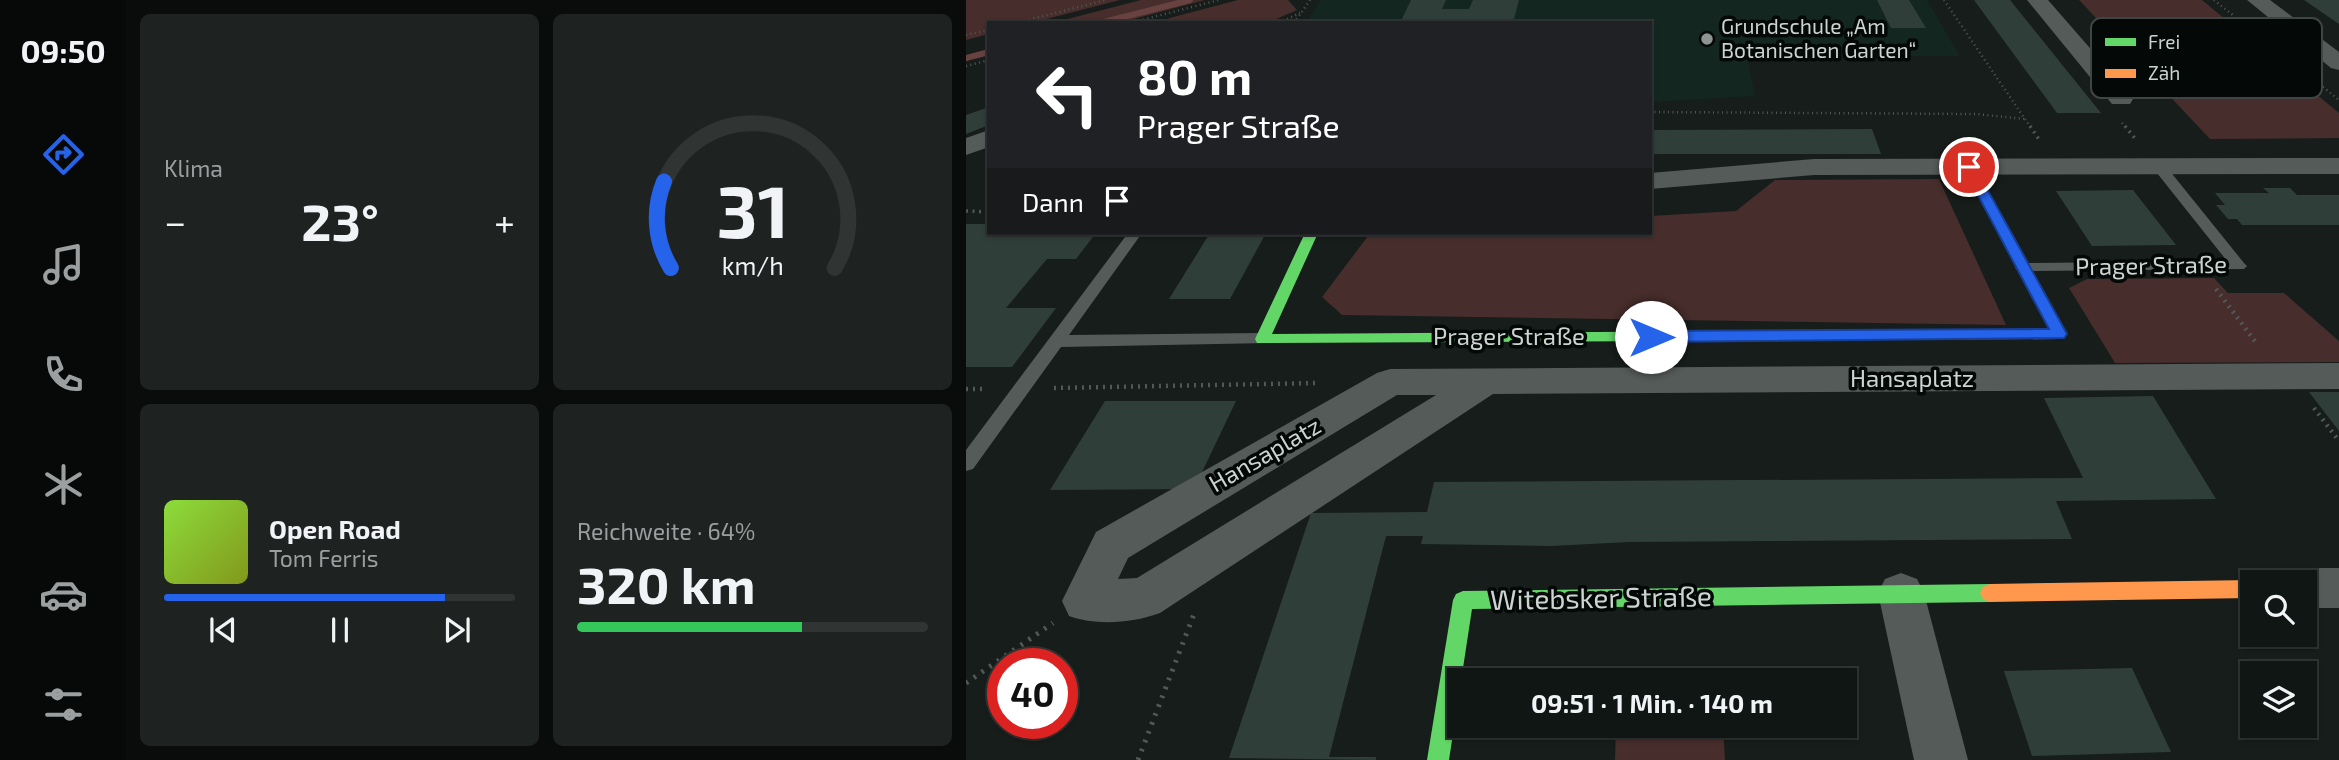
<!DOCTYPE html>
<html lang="de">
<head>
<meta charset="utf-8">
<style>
	:root { --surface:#101614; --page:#1e2322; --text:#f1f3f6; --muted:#9c9fa0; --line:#303534; --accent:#2563eb }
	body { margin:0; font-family:"Exo 2",sans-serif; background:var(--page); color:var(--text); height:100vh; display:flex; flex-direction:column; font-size:26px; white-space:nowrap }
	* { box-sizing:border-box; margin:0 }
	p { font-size:23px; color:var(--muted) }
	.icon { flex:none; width:38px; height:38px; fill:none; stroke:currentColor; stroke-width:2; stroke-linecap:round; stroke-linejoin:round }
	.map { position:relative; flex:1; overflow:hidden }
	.sheet { display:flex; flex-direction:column; gap:14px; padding:14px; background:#090c0b; width:840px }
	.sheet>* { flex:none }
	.top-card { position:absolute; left:21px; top:21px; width:665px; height:214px; border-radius:0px; box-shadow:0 2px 5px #0004,0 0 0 2px var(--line); background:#202124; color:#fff; overflow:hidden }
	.buttons { position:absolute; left:1274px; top:570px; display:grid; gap:14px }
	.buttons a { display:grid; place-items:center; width:77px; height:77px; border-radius:0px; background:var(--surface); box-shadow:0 2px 5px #0004,0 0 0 2px var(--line); font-size:35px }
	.speed { position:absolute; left:21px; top:648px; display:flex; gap:14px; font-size:35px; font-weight:700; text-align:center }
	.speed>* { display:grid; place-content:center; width:91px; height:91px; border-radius:50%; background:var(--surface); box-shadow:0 2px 5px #0004,0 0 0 2px var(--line); line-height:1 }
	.speed .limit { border:10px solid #d22; background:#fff; color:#111 }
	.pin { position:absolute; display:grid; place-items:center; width:60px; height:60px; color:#fff; margin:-30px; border:4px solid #fff; border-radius:50%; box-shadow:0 2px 7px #0007 }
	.me { position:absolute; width:77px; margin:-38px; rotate:90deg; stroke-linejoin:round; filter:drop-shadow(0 0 5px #0008) }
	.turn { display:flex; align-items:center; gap:24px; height:147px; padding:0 35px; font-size:32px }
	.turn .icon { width:91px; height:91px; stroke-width:2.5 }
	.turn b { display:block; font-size:49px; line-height:60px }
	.then { display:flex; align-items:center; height:66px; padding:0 35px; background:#0003; gap:14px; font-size:26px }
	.big { font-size:52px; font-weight:700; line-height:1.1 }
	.sheet .tile { flex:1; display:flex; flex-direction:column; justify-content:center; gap:10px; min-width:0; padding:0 24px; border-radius:10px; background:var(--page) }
	.sheet .dial { align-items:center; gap:0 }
	.dial svg { height:182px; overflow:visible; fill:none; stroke:var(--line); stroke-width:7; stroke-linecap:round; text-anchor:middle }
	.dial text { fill:var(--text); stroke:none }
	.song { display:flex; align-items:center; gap:21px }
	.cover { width:84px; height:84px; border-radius:10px; background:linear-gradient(135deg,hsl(90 70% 55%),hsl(70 70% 35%)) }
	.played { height:7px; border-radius:4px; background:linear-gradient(90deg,var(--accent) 80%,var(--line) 80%) }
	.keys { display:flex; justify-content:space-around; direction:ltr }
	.heat { display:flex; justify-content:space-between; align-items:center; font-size:38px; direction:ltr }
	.charge { height:10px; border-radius:5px; background:linear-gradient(90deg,#34c759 64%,var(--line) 0) }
	.sheet .tiles { flex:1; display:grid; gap:14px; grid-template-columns:repeat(2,1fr) }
	.trip { position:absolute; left:481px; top:668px; width:410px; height:70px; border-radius:0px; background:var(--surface); box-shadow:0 2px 5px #0004,0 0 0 2px var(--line); font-weight:700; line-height:70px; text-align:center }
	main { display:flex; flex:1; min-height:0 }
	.tab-bar { display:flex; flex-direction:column; width:126px; justify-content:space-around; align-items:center; background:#060908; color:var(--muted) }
	.tab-bar .icon { width:49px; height:49px }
	.tab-bar .active { color:var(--accent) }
	.tab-bar b { font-size:32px; color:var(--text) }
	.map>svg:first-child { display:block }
	.built { fill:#132620 }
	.green { fill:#472d2b }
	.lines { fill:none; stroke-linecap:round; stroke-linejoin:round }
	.stream { stroke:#684240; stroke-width:6 }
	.building { fill:#303e3a }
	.path-far3 { stroke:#525856; stroke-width:2.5; stroke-dasharray:1 3.5; stroke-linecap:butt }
	.path-far2 { stroke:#525856; stroke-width:3.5; stroke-dasharray:2 4.5; stroke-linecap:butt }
	.path-far1 { stroke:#525856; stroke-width:4.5; stroke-dasharray:2 5; stroke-linecap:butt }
	.path { stroke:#525856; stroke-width:5; stroke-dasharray:2.5 7; stroke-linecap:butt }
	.lane { fill:#555b59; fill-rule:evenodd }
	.street { fill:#555b59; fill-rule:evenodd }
	.fast { fill:#63d668; fill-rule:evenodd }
	.slow { fill:#ff974d; fill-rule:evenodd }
	.route { fill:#2563eb; stroke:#184099; stroke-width:2 }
	.poi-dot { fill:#8c9491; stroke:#040807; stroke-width:2.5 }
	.labels { text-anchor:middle; stroke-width:7; stroke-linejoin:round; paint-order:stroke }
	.far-poi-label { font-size:21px; fill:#ccd4d1; stroke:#040807; text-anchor:start }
	.street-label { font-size:24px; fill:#ccd4d1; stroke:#040807 }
	.near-street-label { font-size:28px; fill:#ccd4d1; stroke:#040807 }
	.key { fill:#040807; stroke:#404544; stroke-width:2 }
	.key-label { font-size:19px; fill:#ccd4d1 }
</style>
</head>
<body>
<main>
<nav class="tab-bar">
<b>09:50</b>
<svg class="icon active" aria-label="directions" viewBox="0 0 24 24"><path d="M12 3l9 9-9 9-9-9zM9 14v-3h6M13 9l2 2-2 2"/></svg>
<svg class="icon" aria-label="music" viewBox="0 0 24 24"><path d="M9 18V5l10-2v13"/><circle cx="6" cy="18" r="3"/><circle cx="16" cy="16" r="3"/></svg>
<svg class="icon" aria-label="phone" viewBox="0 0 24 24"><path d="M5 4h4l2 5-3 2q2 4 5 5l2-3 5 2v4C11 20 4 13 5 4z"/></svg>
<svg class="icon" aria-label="climate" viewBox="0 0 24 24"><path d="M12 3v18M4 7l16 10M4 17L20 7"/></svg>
<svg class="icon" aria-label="car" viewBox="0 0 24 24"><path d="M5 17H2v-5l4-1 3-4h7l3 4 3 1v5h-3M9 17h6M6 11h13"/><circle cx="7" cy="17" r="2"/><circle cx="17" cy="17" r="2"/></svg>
<svg class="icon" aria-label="filters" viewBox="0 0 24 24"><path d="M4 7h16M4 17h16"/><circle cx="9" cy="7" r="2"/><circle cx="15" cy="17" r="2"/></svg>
</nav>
<section class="sheet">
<div class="tiles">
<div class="tile"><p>Klima</p>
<div class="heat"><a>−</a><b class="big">23°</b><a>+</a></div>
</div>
<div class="tile dial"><svg viewBox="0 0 100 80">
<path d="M14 69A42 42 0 1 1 86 69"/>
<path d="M14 69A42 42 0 0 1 11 31" stroke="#2563eb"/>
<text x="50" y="56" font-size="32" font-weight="700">31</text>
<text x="50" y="72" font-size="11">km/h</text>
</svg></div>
<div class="tile">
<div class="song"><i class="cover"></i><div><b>Open Road</b><p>Tom Ferris</p></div></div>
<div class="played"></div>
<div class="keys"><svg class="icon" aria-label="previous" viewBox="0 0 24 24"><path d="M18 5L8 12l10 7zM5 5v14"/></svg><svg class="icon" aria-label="pause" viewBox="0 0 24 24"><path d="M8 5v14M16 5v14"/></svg><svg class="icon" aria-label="next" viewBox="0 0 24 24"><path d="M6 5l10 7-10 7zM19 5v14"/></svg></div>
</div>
<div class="tile"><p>Reichweite · 64%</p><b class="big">320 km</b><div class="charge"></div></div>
</div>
</section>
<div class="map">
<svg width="1373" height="760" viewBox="0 0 1373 760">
	<rect width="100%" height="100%" fill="#161d1a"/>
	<!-- built -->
	<polygon class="built" points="355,0 961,0 994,56 781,56 789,96 684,102 684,23 340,23"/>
	<!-- green -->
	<g class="green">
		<polygon points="0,0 154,0 65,23 23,23 23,34 0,40"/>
		<polygon points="175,0 239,0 153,23 86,23"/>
		<polygon points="272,0 322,0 331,10 301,23 206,23 200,19"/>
		<polygon points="1113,0 1236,0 1373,113 1373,138 1244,139"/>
		<polygon points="973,179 1040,325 376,315 356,297 402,236 439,233 684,233 684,216 770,211 809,180"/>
		<polygon points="1248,278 1262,293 1318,293 1373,341 1373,362 1149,363 1103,288 1121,279"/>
		<polygon points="650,726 757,726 759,760 649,760"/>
	</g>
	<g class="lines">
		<!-- stream -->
		<g class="stream">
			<polyline points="134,23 224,0"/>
			<polyline points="0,58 23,52"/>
		</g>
	</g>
	<!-- building -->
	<g class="building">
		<polygon points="445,0 480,0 476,9 503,9 507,0 553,0 547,23 434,23"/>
		<polygon points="911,0 943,0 960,28 925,28"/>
		<polygon points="1008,0 1044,0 1135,113 1091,113"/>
		<polygon points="1338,0 1373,0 1373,24"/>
		<polygon points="23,107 23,125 0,134 0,115"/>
		<polygon points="906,129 915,154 684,154 684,130"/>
		<polygon points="1297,188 1324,188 1331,195 1373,195 1373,225 1276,225 1271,219 1262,219 1250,205 1259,205 1249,193 1303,193"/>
		<polygon points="1167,190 1210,245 1126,246 1090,191"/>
		<polygon points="0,224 23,224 23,233 130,233 110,259 81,259 40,308 90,308 46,367 0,367"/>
		<polygon points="244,233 300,233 264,299 203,299"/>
		<polygon points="1343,392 1373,392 1373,431"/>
		<polygon points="1187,396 1250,499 1090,501 1106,539 663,542 585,546 455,544 457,536 420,536 363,757 410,757 410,760 263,758 345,513 461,512 468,482 1117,478 1078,398"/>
		<polygon points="139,401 270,401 228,489 84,490"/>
		<polygon points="1166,668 1205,752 1066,756 1038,671"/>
	</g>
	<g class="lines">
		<!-- path-far3 -->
		<g class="path-far3">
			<polyline points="978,0 1065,128"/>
			<polyline points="1248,0 1268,16"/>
			<polyline points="50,23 140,0"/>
			<polyline points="164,23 253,0"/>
			<polyline points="313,23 334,13"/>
			<polyline points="328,23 344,0"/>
			<polyline points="0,35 23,30"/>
			<polyline points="0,66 23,60"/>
			<polyline points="1357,87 1373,100"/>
			<polyline points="684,112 1010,114 1059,119"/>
			<polyline points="1156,123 1160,128"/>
		</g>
		<!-- path-far2 -->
		<g class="path-far2">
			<polyline points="1064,126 1074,141"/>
			<polyline points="1159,126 1171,141"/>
			<polyline points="0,211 23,212"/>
		</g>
		<!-- path-far1 -->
		<g class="path-far1">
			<polyline points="1250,289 1291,344"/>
			<polyline points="88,388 353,383"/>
			<polyline points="0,389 20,389"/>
			<polyline points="1348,408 1373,441"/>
		</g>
		<!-- path -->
		<g class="path">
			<polyline points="0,683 87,623"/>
			<polyline points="172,760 228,614"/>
		</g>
		<!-- lane -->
		<g class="lane">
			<polygon points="1194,164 1199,165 1278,263 1281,266 1278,269 1052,271 1049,268 1052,265 1057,263 1261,261 1187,168"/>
			<polygon points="162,233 176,233 103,335 296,333 304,339 302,343 95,347 7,469 0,471 0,450"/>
		</g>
		<!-- street -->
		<g class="street">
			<polygon points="1061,0 1082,0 1164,94 1167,99 1164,104 1146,104"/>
			<polygon points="1281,0 1304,0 1373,52 1373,70 1365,68"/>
			<polygon points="23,130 23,147 0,155 0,138"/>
			<polygon points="1373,158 1373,174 848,175 684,189 684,173 848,159"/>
			<path d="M1373 363V389L527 394 194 613C167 623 130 626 103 616L96 601 130 532 411 373 424 369ZM431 395H470L171 578 152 579 162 558Z"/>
			<polygon points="1339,568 1373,568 1373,608 1339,608 1339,583 1319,583 1323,574"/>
			<polygon points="935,573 951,579 958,593 1002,760 948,760 912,593 919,579"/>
		</g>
		<!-- fast -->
		<g class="fast">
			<polygon points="339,233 352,233 306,334 1083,329 1073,310 1080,305 1085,307 1100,334 1093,339 291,343 289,339"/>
			<polygon points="1024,584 1031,587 1034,593 1031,599 1024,602 506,609 483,760 461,760 487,600 490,594 497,591"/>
		</g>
		<!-- slow -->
		<g class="slow">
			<polygon points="1003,163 1009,167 1087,310 1085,313 1080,315 1073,310 997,167"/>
			<polygon points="1286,580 1293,583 1286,583 1286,598 1024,602 1017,599 1014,593 1017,587 1024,584"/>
		</g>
	</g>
	<!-- route -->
	<polygon class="route" points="998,164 1009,167 1101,334 1098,338 685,342 677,337 685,331 1083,329 997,167"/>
	<!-- markers -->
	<circle class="poi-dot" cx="741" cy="39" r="7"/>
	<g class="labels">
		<!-- far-poi labels -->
		<g class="far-poi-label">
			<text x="755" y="34">Grundschule „Am<tspan x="755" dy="24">Botanischen Garten“</tspan></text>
		</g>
		<!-- street labels -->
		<g class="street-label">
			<text transform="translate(1185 266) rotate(-1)" y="8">Prager Straße</text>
			<text x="543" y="345">Prager Straße</text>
			<text x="946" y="387">Hansaplatz</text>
			<text transform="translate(299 455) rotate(-30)" y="8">Hansaplatz</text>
		</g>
		<!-- near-street labels -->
		<g class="near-street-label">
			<text transform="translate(635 598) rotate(-1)" y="10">Witebsker Straße</text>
		</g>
	</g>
	<!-- legend -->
	<rect x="1125" y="18" width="231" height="80" rx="10" class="key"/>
	<rect x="1139" y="38" width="31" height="8" fill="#63d668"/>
	<rect x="1139" y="69" width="31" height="9" fill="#ff974d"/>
	<g class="key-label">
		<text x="1182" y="49">Frei</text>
		<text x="1182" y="80">Zäh</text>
	</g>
</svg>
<div class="buttons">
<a><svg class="icon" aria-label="search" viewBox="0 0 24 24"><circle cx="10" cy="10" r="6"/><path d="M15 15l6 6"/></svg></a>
<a><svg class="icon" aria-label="layers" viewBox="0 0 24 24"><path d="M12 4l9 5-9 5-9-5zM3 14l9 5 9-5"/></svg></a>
</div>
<div class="speed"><div class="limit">40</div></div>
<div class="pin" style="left:1003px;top:167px;background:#d93025"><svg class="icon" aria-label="arrive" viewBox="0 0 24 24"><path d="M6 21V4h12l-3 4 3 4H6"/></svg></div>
<svg class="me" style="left:685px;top:337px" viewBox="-20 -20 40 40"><circle r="19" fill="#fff"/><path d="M0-13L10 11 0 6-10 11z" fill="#2563eb"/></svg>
<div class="trip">09:51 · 1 Min. · 140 m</div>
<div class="top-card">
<div class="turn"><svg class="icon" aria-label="left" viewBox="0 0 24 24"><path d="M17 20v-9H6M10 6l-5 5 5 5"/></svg><div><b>80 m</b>Prager Straße</div></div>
<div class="then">Dann<svg class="icon" aria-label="arrive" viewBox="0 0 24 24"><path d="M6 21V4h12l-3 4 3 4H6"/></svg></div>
</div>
</div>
</main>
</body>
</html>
